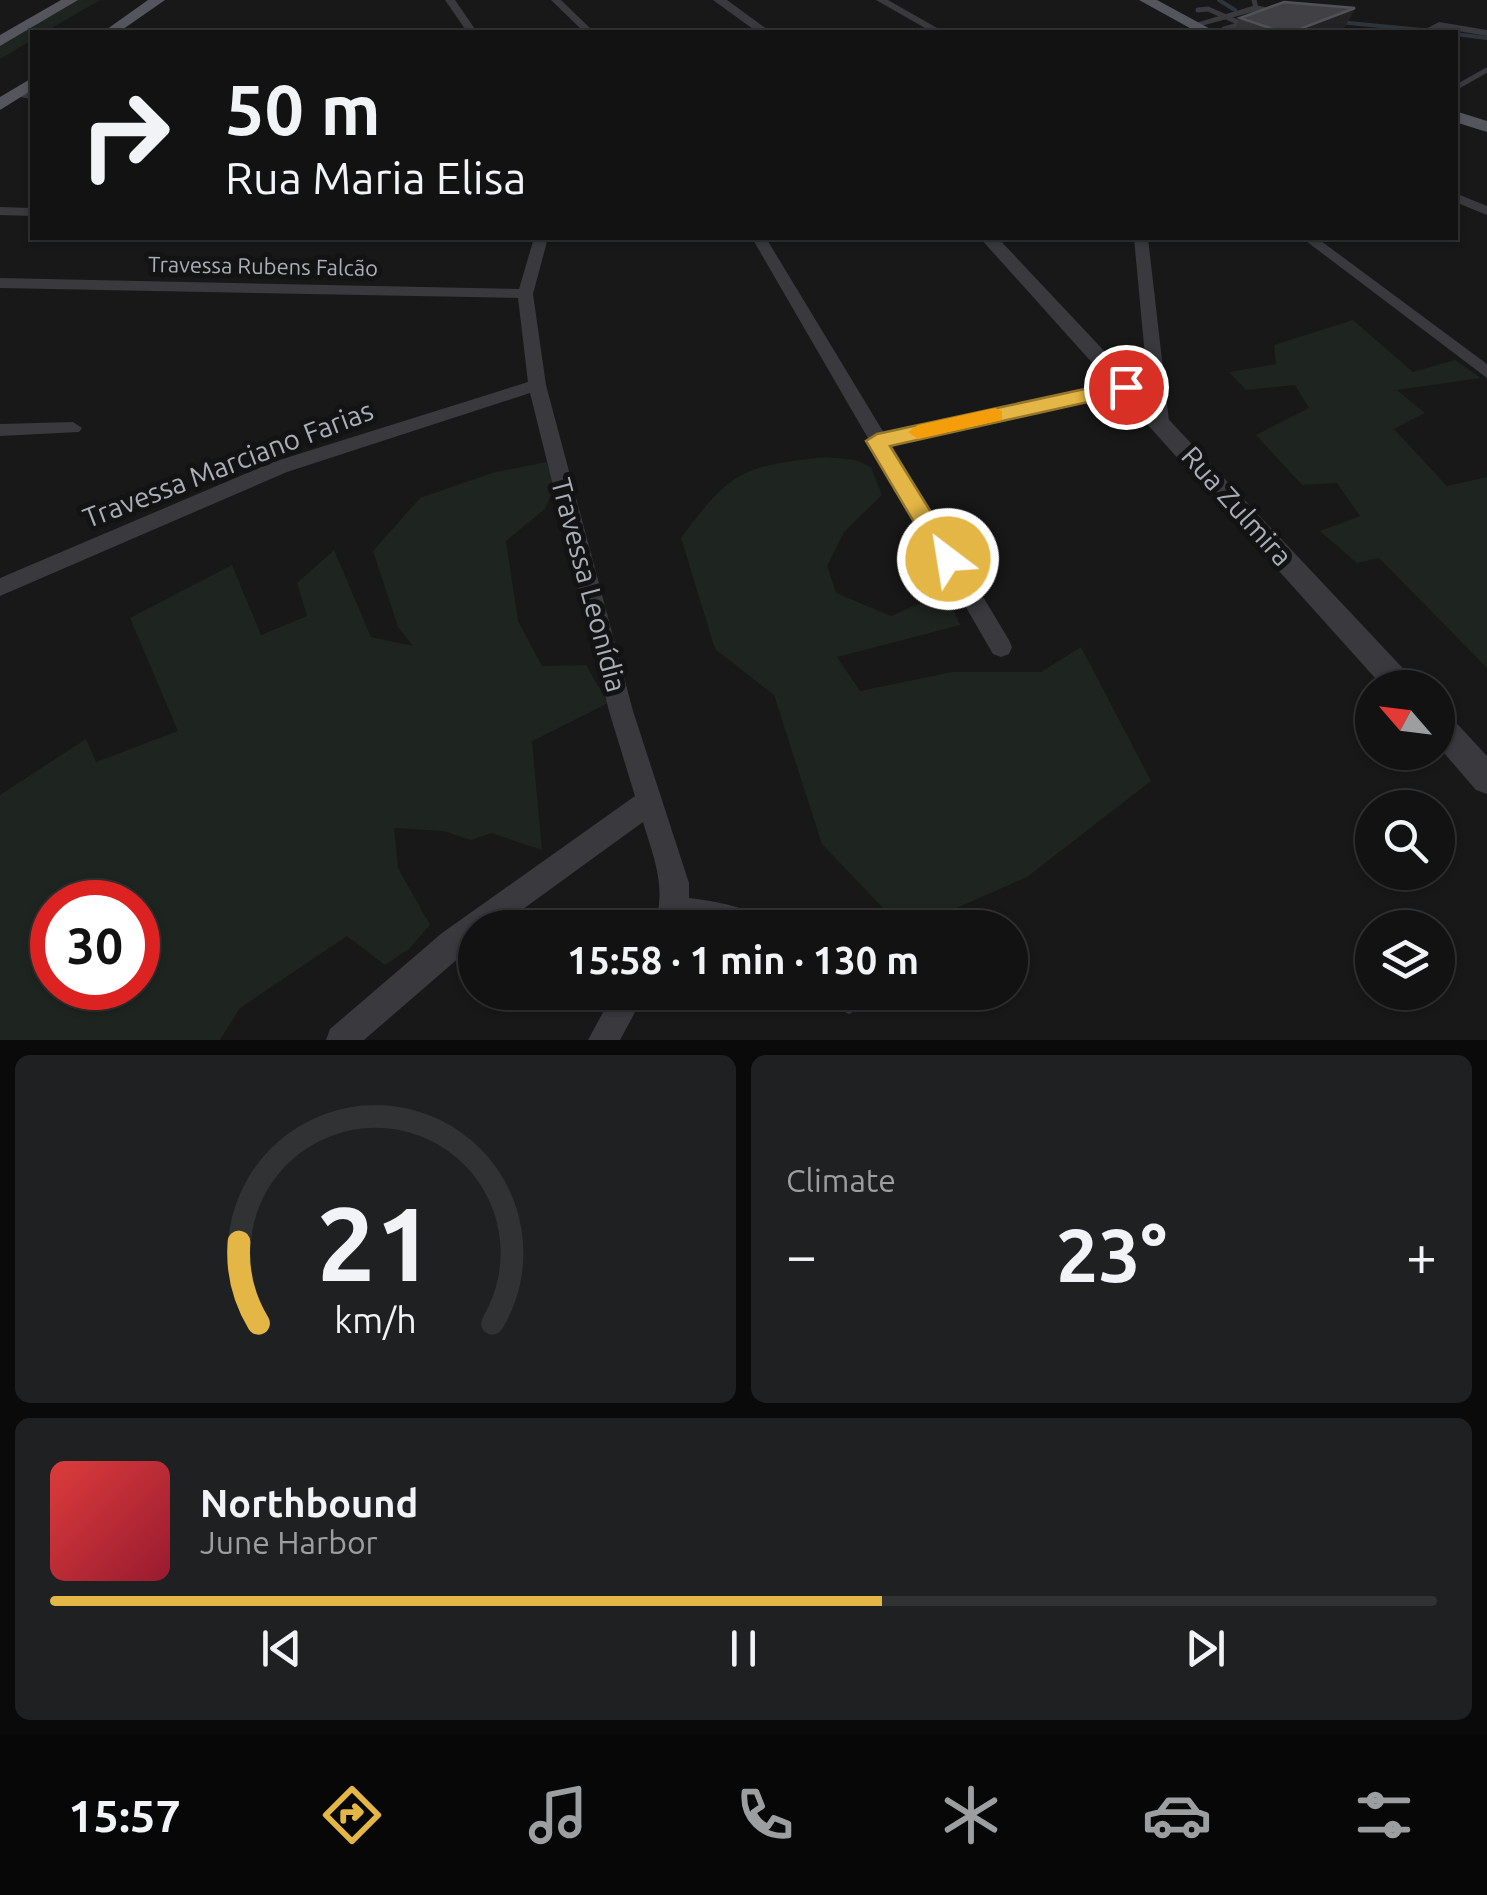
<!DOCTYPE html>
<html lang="en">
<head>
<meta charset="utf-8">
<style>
	:root { --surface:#121213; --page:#1f2021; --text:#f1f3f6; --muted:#9c9ea0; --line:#313233; --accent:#e4b645 }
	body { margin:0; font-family:Ubuntu,sans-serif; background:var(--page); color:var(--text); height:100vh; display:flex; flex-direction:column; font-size:38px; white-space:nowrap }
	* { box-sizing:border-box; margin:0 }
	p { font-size:32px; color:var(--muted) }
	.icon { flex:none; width:55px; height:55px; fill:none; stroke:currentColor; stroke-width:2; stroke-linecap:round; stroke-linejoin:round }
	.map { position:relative; height:1040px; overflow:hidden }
	.panel { display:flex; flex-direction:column; gap:15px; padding:15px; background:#0a0a0a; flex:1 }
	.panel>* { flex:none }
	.banner { position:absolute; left:30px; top:30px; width:1428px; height:210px; border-radius:0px; box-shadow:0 2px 8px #0004,0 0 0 2px var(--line); background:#121213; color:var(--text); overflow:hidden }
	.needle { width:65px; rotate:298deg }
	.fabs { position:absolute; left:1355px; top:670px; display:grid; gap:20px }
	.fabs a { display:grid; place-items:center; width:100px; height:100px; border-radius:50%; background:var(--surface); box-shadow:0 2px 8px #0004,0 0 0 2px var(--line); font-size:50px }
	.speed { position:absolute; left:30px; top:880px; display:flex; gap:20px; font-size:50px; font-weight:700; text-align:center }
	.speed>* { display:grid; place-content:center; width:130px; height:130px; border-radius:50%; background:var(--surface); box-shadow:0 2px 8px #0004,0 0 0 2px var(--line); line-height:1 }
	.speed .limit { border:15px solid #d22; background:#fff; color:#111 }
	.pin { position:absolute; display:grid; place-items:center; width:85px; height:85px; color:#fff; margin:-42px; border:5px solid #fff; border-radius:50%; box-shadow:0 2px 10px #0007 }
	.me { position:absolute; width:110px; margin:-55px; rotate:329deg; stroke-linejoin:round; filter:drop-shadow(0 0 8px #0008) }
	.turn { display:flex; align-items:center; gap:35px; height:210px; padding:0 30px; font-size:45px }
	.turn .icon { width:130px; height:130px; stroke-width:2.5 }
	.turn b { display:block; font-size:70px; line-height:85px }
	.big { font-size:75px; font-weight:700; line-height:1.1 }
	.panel .widget { flex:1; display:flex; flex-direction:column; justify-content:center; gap:15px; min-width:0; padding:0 35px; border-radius:15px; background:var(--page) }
	.panel .dial { align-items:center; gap:0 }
	.dial svg { height:260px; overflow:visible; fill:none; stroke:var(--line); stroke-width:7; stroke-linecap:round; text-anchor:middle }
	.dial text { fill:var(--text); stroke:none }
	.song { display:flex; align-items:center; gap:30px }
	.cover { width:120px; height:120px; border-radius:15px; background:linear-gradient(135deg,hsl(0 70% 55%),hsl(350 70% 35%)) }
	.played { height:10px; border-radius:5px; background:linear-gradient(90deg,var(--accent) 60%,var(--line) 60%) }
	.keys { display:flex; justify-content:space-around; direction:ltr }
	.heat { display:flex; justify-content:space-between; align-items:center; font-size:55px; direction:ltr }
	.panel .tiles { flex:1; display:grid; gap:15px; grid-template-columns:1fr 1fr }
	.widget:last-child { grid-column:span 2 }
	.trip { position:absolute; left:458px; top:910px; width:570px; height:100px; border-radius:50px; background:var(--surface); box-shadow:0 2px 8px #0004,0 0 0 2px var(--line); font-weight:700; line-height:100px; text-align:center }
	.tab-bar { display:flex; height:160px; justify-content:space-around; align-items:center; background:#070708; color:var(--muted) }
	.tab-bar .icon { width:70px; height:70px }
	.tab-bar .on { color:var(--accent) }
	.tab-bar b { font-size:45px; color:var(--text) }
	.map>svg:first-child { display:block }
	.green { fill:#1e241f; fill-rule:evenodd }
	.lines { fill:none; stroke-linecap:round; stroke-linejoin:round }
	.stream { stroke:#2e363d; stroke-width:4 }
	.service { stroke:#39393e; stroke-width:5 }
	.minor { fill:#39393e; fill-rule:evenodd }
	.tertiary { fill:#39393e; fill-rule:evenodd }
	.primary { fill:#55565d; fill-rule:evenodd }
	.wall { fill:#343437 }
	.shaded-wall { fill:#232325 }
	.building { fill:#414145; stroke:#515257; stroke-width:2.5 }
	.route { fill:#e4b645; stroke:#94762d; stroke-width:2.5 }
	.slow { fill:#f59e0b }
	.labels { text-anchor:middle; stroke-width:10; stroke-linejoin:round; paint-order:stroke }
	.far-street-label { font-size:22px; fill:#abaeb8; stroke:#131314 }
	.street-label { font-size:28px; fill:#abaeb8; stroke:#131314 }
</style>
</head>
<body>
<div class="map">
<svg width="1487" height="1040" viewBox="0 0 1487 1040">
	<rect width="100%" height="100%" fill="#181819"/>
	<!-- green -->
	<g class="green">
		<polygon points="74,0 100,0 45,32 32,32 32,40 0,59 0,41"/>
		<polygon points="1353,320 1413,372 1455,360 1481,378 1397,390 1425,413 1394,429 1447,486 1487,477 1487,668 1379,558 1357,563 1320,531 1360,516 1337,483 1302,485 1256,435 1309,408 1295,385 1246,390 1229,372 1276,364 1274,345"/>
		<path d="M826 457 856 460 871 467 882 495 844 532 827 566 836 593 891 616 946 592 960 625 837 657 860 691 952 672H1041L1081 647 1151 781 1027 877 913 927H901L822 844 774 695 715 649 681 538C731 470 743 466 826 457Z"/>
		<path d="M546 462 556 482 545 509 506 541 518 621 542 666 586 665 608 703 532 741 542 850 491 833 471 840 443 831 394 828 398 868 430 925 409 949 385 965 347 936 240 1008 220 1040H0V795L86 739 96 762 178 731 130 618 232 565 261 635 307 616 297 583 334 550 371 637 413 646 398 627 373 551 420 498 492 473ZM52 902H138V988H52Z"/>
	</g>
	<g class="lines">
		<!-- stream -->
		<g class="stream">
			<polyline points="1219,0 1235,10"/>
			<polyline points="1338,22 1443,32"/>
			<polyline points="1455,34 1487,38"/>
		</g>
		<!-- service -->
		<g class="service">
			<polyline points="1254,0 1256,8"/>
			<polyline points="1198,10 1208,9 1242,24 1224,29"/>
			<polyline points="1455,88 1487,70"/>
		</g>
		<!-- minor -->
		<g class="minor">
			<polygon points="445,0 455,0 477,32 467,32"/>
			<polygon points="551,0 561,0 594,32 584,32"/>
			<polygon points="876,0 888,0 944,32 932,32"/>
			<polygon points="1256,5 1293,14 1288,17 1256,11 1194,28 1189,25"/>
			<polygon points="1439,22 1487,30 1487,36 1440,28 1432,32 1420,32"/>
			<polygon points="17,91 32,93 32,99 13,96 13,92"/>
			<polygon points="1455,193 1487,206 1487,215 1455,202"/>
			<polygon points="0,207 32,208 32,216 0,215"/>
			<path d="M534 238H548L533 294 546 385 633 711 689 883V898C717 901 742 907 768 918L772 928 683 925 682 928H653C668 890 654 859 643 822L497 928H475V944L364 1040H326L330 1029 442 933 635 796 609 711 530 393 287 472 0 596V578L273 462 528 382 518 298 0 288V278L519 289Z"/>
			<polygon points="752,238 766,238 884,433 1126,381 1135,387 1126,393 891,444 1009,640 1012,647 1009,654 1001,657 993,654"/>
			<polygon points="1134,238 1148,238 1169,421 1160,427 1151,421"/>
			<polygon points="1302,238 1317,238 1487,364 1487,378"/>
			<polygon points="73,422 82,428 79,432 0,436 0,424"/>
			<polygon points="614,992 646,992 620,1040 588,1040"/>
			<polygon points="827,992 861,992 864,999 859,1009 849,1014 839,1009"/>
		</g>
		<!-- tertiary -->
		<g class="tertiary">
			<polygon points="713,0 727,0 771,32 757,32"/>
			<polygon points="980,238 998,238 1413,679 1417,688 1384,688"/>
			<polygon points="1438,711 1449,715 1487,756 1487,794 1476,790 1438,746"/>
		</g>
		<!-- primary -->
		<g class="primary">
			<polygon points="61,0 78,0 0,46 0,35"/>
			<polygon points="148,0 165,0 119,32 103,32"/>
			<polygon points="1139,0 1157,0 1216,32 1197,32"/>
			<polygon points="32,78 32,90 0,110 0,97"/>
			<polygon points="1455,111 1487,121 1487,132 1455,122"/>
		</g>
	</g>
	<!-- wall -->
	<polygon class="wall" points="1355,8 1345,27 1331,32 1234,32 1240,18"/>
	<!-- shaded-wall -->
	<polygon class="shaded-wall" points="1355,8 1345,27 1331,32 1292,32"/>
	<!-- building -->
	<polygon class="building" points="1284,2 1355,8 1292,32 1282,32 1240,18"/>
	<!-- route -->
	<polygon class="route" points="1126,380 1136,387 1133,392 890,446 960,559 956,566 940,566 866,441 877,434"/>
	<!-- slow -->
	<polygon class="slow" points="995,408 1002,411 1002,420 918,439 908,432 918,425"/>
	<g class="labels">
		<!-- far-street labels -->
		<g class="far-street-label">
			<text transform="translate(263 266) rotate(1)" y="8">Travessa Rubens Falcão</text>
		</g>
		<!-- street labels -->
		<g class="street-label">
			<text transform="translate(228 464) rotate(-21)" y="10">Travessa Marciano Farias</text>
			<text transform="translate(1237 506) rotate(48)" y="10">Rua Zulmira</text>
			<text transform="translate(589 585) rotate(75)" y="10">Travessa Leonídia</text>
		</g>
	</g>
</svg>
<div class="fabs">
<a><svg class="needle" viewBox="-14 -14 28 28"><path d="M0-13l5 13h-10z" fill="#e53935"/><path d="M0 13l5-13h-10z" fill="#9c9ea0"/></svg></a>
<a><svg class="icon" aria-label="search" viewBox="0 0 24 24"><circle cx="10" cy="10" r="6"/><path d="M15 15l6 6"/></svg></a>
<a><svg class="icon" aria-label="layers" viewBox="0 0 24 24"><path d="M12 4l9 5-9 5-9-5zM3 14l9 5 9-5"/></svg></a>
</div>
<div class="speed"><div class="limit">30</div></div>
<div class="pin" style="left:1126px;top:387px;background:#d93025"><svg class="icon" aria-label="arrive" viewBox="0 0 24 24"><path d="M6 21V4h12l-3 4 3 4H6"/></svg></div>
<svg class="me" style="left:948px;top:559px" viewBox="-20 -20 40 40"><circle r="17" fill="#e4b645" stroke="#fff" stroke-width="3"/><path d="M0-11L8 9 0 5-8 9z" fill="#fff"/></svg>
<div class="trip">15:58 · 1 min · 130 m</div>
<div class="banner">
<div class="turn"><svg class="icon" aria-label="right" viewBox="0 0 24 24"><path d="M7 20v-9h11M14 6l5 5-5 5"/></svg><div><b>50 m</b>Rua Maria Elisa</div></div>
</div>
</div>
<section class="panel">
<div class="tiles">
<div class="widget dial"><svg viewBox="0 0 100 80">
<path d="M14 69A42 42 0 1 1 86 69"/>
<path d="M14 69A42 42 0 0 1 8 44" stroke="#e4b645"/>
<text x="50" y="56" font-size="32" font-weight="700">21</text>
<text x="50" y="72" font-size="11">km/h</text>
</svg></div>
<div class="widget"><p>Climate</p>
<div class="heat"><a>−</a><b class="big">23°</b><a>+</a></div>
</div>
<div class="widget">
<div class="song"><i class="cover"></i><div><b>Northbound</b><p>June Harbor</p></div></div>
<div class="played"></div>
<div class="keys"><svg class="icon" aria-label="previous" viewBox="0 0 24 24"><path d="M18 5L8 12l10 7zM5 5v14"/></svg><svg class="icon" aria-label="pause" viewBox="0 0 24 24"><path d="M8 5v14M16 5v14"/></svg><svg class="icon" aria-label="next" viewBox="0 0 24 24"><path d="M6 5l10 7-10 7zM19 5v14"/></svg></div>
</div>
</div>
</section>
<nav class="tab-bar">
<b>15:57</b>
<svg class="icon on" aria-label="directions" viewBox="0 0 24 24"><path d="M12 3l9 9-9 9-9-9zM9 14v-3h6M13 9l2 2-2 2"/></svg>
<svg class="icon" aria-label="music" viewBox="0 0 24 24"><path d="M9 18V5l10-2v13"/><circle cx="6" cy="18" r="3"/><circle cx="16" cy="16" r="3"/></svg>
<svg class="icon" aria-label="phone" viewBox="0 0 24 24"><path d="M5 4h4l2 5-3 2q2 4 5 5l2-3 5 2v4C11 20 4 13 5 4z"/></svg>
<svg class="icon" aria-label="climate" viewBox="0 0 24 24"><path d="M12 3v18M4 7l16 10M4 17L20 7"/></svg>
<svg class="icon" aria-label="car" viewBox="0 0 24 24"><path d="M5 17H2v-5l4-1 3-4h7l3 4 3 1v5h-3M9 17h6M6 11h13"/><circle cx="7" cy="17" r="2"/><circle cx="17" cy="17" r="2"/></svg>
<svg class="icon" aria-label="filters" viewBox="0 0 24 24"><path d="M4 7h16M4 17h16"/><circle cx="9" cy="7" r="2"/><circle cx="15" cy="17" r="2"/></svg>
</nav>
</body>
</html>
